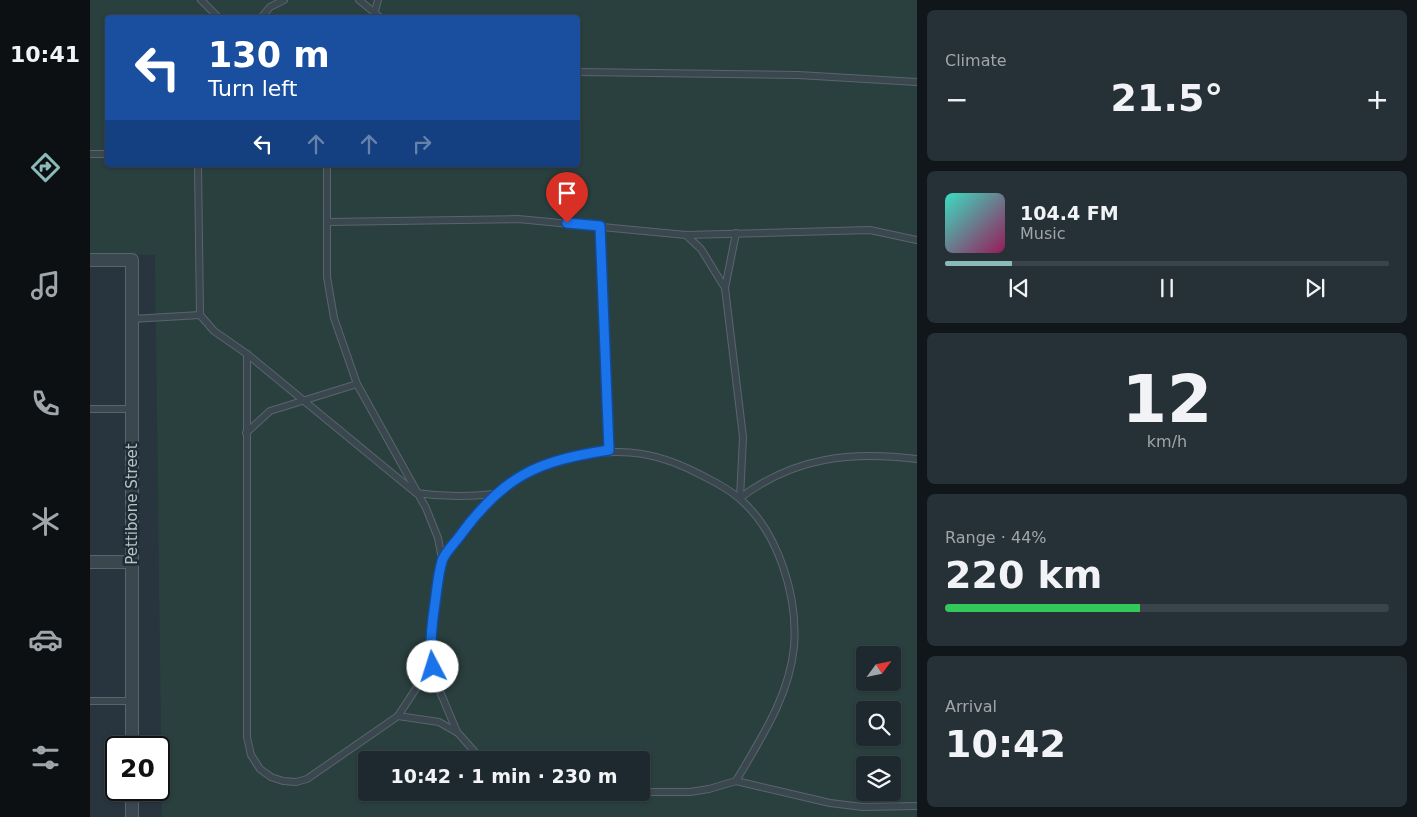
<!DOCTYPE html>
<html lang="en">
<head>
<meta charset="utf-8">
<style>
	:root { --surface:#1e282f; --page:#263037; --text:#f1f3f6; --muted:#a1a6aa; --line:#3c444b; --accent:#8bbbb9 }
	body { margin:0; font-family:"DejaVu Sans",sans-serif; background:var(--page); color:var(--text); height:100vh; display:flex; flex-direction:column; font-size:19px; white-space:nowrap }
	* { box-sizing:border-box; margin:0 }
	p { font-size:16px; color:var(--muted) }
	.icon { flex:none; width:28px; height:28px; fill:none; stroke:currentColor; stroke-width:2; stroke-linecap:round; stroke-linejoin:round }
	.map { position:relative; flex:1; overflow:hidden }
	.details { display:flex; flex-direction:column; gap:10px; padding:10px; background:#10161a; width:500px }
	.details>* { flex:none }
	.top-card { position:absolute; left:15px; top:15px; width:475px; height:152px; border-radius:5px; box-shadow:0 1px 4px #0004,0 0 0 1px var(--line); background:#1a4fa0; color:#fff; overflow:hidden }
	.needle { width:32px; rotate:57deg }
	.controls { position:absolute; left:766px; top:646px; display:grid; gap:10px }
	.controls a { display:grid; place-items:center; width:45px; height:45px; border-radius:5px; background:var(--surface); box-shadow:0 1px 4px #0004,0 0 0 1px var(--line); font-size:25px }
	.speed { position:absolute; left:15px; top:736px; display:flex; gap:10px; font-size:25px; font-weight:700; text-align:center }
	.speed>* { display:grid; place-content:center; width:65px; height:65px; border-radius:50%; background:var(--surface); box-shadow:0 1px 4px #0004,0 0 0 1px var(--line); line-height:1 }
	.speed .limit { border:2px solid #111; border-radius:8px; background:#fff; color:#111 }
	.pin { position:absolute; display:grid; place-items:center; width:42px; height:42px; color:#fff; margin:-51px -21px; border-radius:50% 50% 50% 0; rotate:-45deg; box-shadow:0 0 5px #0007 }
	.pin .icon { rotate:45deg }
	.me { position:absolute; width:55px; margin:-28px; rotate:355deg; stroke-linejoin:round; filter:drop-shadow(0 0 4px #0008) }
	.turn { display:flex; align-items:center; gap:18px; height:105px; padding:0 20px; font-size:22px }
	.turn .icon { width:65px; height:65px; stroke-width:2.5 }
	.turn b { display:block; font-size:35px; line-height:42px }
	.lanes { display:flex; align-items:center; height:48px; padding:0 20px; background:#0003; justify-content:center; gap:25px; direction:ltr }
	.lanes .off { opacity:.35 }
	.big { font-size:38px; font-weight:700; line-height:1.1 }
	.details .widget { flex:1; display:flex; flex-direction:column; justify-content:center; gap:8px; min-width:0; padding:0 18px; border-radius:8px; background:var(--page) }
	.details .dial { align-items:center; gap:0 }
	.dial b { font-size:65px; line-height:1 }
	.song { display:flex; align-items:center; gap:15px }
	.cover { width:60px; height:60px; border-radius:8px; background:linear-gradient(135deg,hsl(170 70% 55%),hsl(330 70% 35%)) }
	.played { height:5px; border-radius:2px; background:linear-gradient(90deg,var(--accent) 15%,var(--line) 15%) }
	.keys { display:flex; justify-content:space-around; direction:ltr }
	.heat { display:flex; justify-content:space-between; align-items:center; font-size:28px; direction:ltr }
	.charge { height:8px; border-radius:4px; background:linear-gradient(90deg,#34c759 44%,var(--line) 0) }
	.trip { position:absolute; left:268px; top:751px; width:292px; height:50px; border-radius:5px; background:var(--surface); box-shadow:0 1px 4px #0004,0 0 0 1px var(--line); font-weight:700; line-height:50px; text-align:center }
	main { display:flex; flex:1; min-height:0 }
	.dock { display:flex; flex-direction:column; width:90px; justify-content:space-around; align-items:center; background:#0c1013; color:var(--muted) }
	.dock .icon { width:35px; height:35px }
	.dock .on { color:var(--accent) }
	.dock b { font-size:22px; color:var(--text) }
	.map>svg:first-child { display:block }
	.green { fill:#2a403e; fill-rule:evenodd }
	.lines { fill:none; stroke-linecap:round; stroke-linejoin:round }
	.service-casing { stroke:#59656c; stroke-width:8 }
	.minor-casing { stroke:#59656c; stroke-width:14 }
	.service { stroke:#3b474f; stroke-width:6 }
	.minor { stroke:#3b474f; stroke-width:12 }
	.route-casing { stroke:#114b97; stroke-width:12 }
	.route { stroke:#1a73e8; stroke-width:9 }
	.labels { text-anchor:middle; stroke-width:5; stroke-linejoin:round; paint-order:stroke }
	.street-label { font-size:15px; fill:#b8c2c9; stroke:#202c34 }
</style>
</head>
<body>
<main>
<nav class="dock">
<b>10:41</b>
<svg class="icon on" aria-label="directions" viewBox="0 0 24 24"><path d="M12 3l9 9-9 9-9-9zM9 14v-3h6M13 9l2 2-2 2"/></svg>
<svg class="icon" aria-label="music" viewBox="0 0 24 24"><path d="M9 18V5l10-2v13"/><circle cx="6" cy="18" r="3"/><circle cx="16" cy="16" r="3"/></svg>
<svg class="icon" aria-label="phone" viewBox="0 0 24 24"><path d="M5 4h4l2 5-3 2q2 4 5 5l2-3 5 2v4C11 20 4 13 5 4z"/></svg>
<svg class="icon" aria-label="climate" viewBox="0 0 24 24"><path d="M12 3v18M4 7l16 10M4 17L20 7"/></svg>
<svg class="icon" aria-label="car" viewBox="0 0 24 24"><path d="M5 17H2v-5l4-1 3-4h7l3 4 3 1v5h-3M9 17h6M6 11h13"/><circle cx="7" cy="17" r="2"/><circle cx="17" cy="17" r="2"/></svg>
<svg class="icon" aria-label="filters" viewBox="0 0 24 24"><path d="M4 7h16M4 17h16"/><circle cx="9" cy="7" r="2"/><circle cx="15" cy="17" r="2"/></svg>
</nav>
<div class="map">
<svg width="827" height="817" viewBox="0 0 827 817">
	<rect width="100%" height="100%" fill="#28353f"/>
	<!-- green -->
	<path class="green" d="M0 0H827V817H72L65 255 0 254ZM18 18H488V165H18ZM775 655H802V682H775ZM775 710H802V738H775ZM276 760H551V792H276ZM775 765H802V792H775Z"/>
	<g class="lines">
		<defs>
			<g id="service">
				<polyline points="111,0 129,18"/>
				<polyline points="269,0 291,18"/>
				<polyline points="285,11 288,0"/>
				<polyline points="171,18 180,7 194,0"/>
				<polyline points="488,72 708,75 827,82"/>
				<polyline points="0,154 18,154"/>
				<path d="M108 165 110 315 124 331 157 354 326 493C353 497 377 497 404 494"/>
				<polyline points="238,222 428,219 596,235 780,230 827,240"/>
				<polyline points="510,226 519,450"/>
				<polyline points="646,233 635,288 653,437 650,498"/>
				<polyline points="596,235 611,249 635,288"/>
				<polyline points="42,319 110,315"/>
				<polyline points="157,354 157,737 161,755 170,769 181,777 193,781 206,782 217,779 308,716 331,681 340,653 344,612 352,559 348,538 336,508 267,384 244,318 237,277 237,165"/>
				<polyline points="0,409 42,409"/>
				<polyline points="156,433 180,411 267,384"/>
				<path d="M650 498C704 457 761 451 827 459"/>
				<path d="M352 559C375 529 396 497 428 477 445 466 466 461 485 457 534 446 571 453 615 477 627 483 640 490 650 499 689 533 708 597 704 647 699 697 671 738 646 781"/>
				<polyline points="340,654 346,682 367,732"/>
				<polyline points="0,701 42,701"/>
				<polyline points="308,716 349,722 368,733 392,760"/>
				<polyline points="486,792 600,792 619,789 646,781 740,803 773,807 827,806"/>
			</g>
			<g id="minor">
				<polyline points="0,260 42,260 42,748"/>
				<polyline points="0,562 42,562"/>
				<polyline points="42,790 42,817"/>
			</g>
		</defs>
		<!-- service casing -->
		<use href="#service" class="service-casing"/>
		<!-- minor casing -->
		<use href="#minor" class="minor-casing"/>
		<!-- service -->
		<use href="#service" class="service"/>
		<!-- minor -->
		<use href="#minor" class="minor"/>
	</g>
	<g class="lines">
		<defs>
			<path id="route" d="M343 667C339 646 342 624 345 603 347 589 348 575 352 561 355 552 366 542 372 533 415 475 448 461 519 450L510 226 477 223"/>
		</defs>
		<!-- route casing -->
		<use href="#route" class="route-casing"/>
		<!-- route -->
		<use href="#route" class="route"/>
	</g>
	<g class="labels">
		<!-- street labels -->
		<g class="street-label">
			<text transform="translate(42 504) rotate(-90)" y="5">Pettibone Street</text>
		</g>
	</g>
</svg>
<div class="controls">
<a><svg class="needle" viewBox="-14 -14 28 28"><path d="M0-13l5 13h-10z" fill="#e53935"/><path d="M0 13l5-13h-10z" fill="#a1a6aa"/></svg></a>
<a><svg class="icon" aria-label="search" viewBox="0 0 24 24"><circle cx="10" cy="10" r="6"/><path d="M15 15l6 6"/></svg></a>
<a><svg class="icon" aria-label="layers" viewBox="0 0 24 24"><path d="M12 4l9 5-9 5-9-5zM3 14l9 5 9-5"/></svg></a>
</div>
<div class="speed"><div class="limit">20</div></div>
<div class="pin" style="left:477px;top:223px;background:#d93025"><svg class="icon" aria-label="arrive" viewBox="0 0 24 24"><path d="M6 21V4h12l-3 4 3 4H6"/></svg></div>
<svg class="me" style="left:343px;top:667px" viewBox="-20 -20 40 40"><circle r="19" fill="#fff"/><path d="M0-13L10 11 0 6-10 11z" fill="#1a73e8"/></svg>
<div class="trip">10:42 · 1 min · 230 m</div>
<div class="top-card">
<div class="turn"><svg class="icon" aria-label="left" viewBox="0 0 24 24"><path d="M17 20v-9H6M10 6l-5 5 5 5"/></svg><div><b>130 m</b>Turn left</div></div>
<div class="lanes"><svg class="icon" aria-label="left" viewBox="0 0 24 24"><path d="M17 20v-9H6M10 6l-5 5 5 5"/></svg><svg class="icon off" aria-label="ahead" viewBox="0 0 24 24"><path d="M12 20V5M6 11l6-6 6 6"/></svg><svg class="icon off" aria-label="ahead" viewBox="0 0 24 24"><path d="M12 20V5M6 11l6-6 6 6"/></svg><svg class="icon off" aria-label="right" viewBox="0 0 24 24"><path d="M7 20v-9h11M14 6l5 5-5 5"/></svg></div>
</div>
</div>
<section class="details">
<div class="widget"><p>Climate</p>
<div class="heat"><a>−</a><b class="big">21.5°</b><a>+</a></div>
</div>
<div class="widget">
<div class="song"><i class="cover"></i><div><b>104.4 FM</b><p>Music</p></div></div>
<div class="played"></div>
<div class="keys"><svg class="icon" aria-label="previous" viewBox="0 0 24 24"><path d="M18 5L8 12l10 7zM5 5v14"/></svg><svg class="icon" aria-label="pause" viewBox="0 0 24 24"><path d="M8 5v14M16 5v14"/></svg><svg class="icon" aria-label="next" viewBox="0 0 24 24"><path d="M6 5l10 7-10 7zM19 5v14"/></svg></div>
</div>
<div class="widget dial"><b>12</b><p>km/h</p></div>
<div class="widget"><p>Range · 44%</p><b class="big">220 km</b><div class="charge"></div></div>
<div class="widget"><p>Arrival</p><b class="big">10:42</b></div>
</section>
</main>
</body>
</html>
